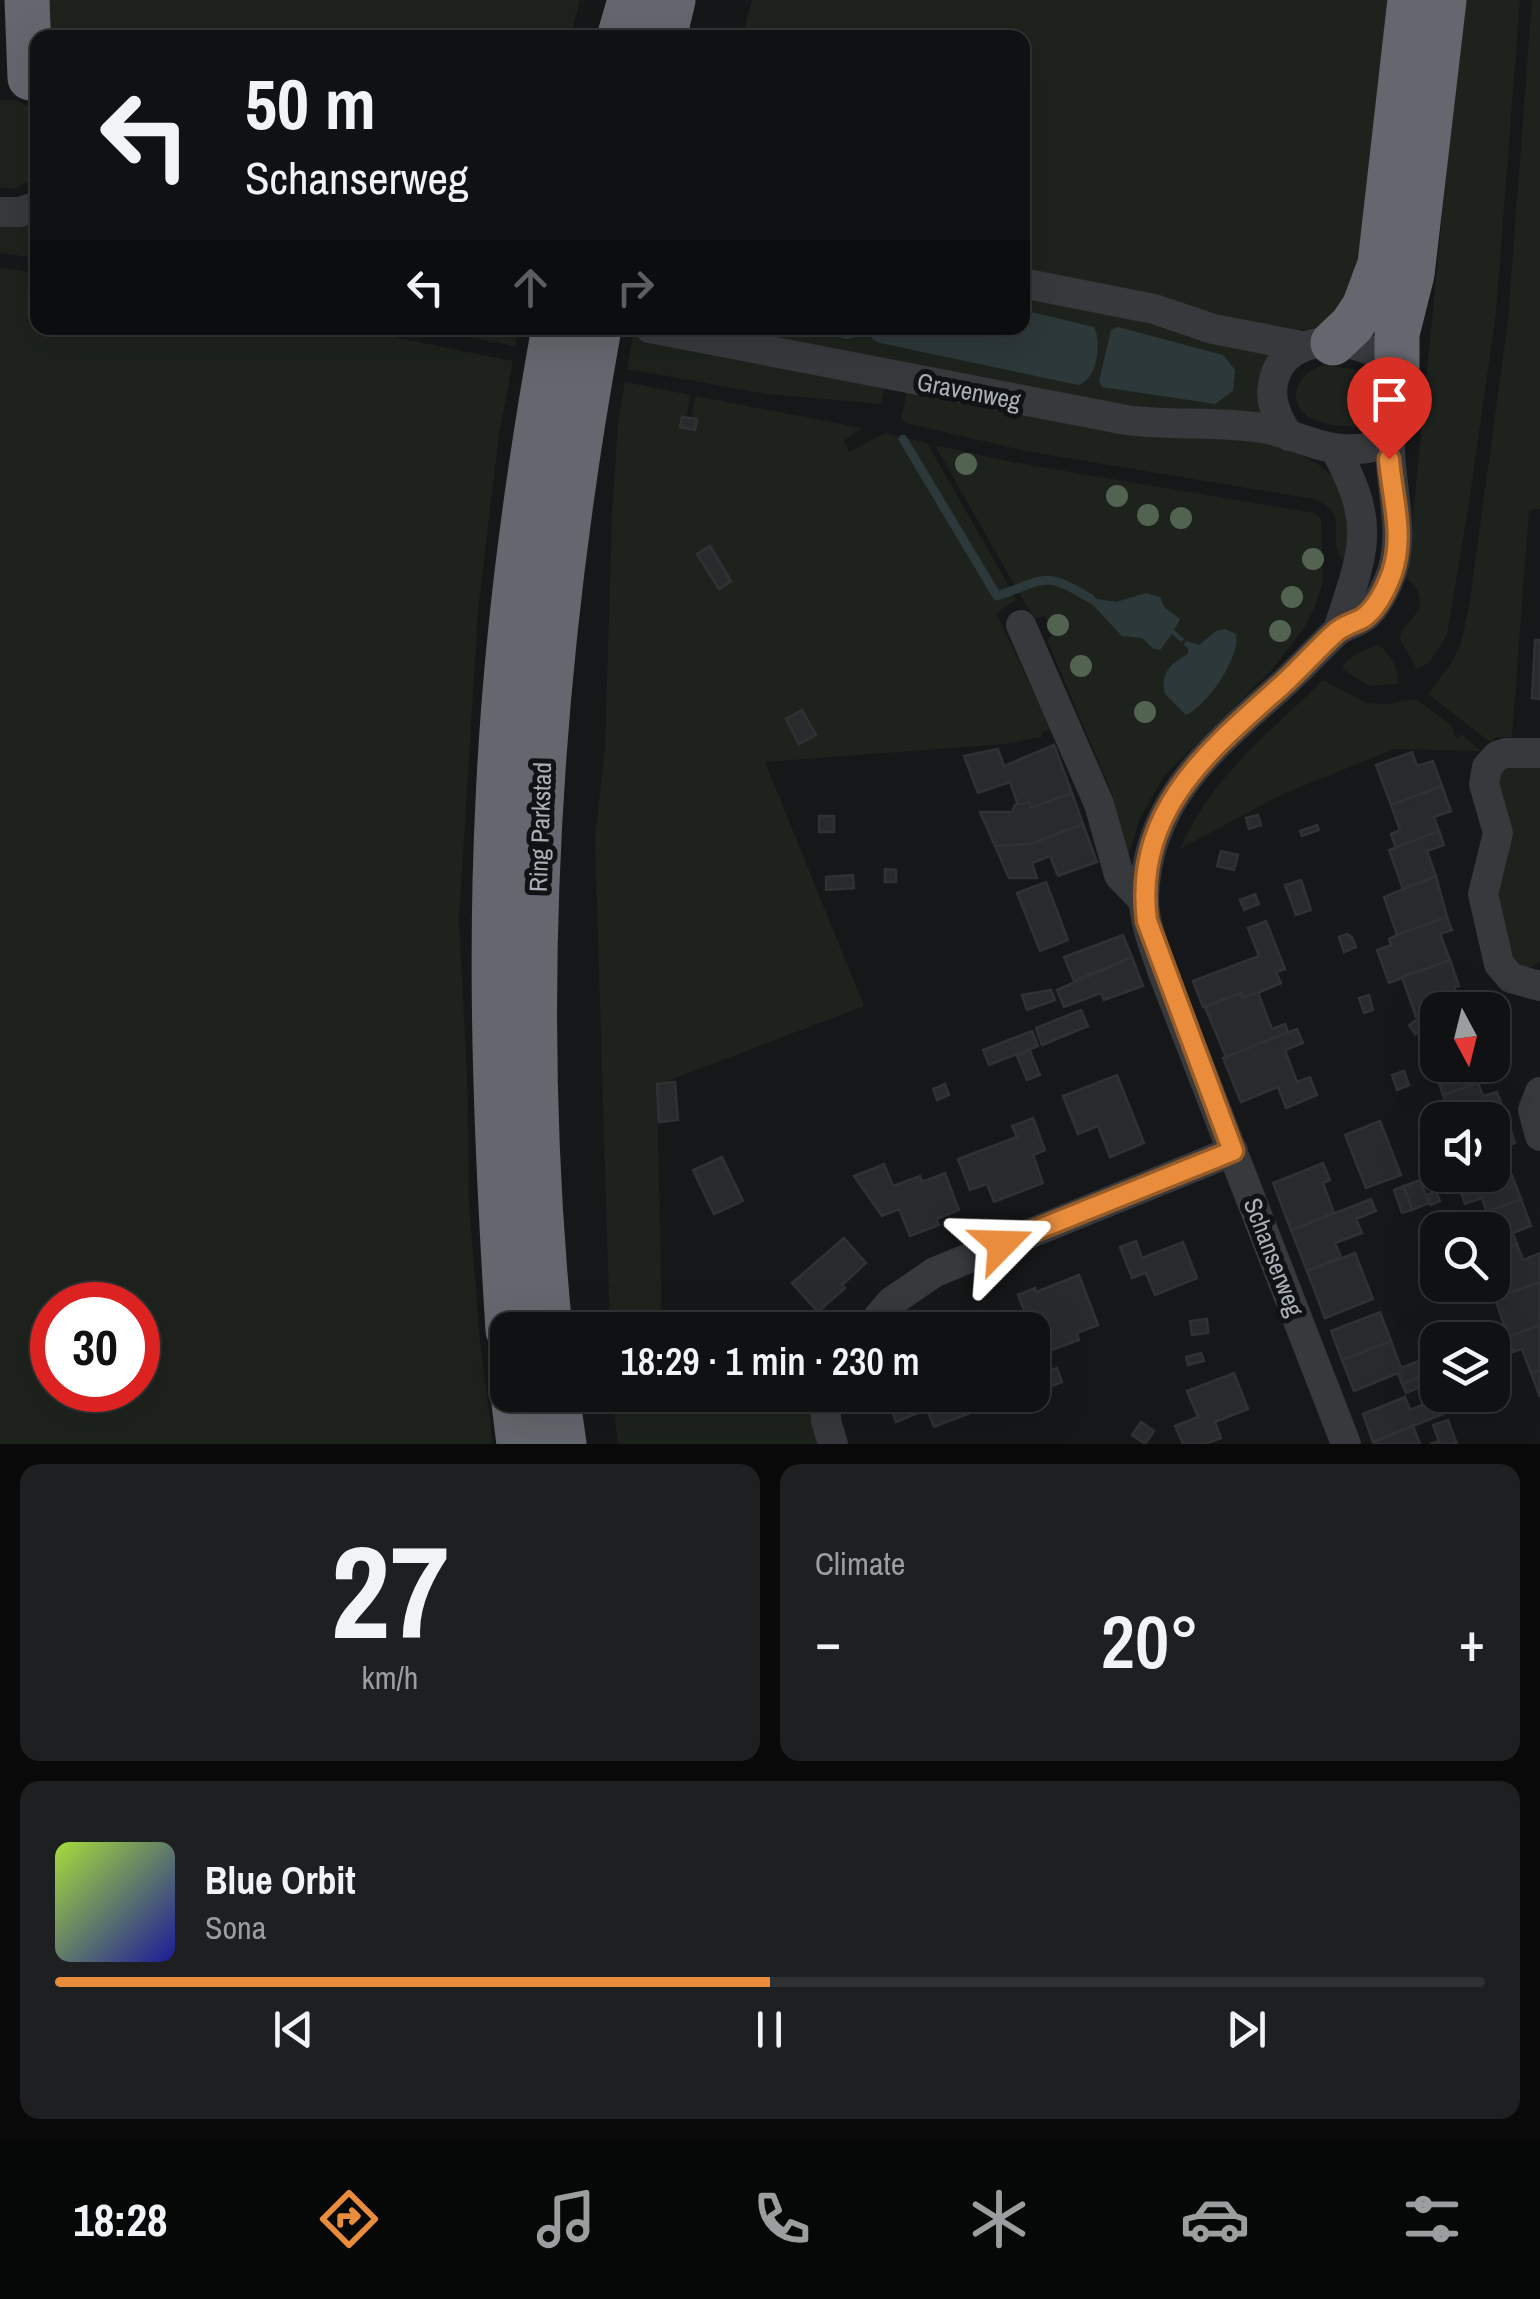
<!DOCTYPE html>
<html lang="en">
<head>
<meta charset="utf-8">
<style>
	:root { --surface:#101112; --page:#1e1f20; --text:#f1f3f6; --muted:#9c9d9f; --line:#303132; --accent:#e98d3d }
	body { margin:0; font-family:"Archivo Narrow",sans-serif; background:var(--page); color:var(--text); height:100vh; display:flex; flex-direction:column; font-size:38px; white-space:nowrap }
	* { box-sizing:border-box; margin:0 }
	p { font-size:32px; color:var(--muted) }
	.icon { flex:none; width:55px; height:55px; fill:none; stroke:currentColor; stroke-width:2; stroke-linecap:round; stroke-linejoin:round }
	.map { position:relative; height:1444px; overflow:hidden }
	.details { display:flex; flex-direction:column; gap:20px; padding:20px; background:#09090a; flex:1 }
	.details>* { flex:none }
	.banner { position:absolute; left:30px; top:30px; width:1000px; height:305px; border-radius:20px; box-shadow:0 10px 40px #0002,0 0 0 2px var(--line); background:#101112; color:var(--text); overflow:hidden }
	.needle { width:65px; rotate:173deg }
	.tools { position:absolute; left:1420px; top:992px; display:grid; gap:20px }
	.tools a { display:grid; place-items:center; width:90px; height:90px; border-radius:20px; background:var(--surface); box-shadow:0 10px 40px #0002,0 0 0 2px var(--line); font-size:50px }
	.speed { position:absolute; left:30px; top:1282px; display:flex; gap:20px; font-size:50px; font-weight:700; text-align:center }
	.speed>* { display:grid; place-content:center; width:130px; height:130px; border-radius:50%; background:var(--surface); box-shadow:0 10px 40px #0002,0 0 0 2px var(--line); line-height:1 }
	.speed .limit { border:15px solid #d22; background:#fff; color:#111 }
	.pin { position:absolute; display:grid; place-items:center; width:85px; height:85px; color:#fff; margin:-102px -42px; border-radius:50% 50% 50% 0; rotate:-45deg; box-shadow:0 0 10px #0007 }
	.pin .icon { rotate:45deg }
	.me { position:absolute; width:110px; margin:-55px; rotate:68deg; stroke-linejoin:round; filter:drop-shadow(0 0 8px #0008) }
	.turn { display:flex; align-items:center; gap:35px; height:210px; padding:0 50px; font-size:45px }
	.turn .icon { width:130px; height:130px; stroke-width:2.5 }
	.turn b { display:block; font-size:70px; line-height:85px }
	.lanes { display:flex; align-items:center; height:95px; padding:0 50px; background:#0003; justify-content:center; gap:50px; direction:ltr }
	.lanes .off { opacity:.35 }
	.big { font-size:75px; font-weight:600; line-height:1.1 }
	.details .widget { flex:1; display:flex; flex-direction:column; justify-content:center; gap:15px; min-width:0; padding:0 35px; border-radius:20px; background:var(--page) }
	.details .dial { align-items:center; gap:0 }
	.dial b { font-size:130px; line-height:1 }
	.song { display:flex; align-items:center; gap:30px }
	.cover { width:120px; height:120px; border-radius:15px; background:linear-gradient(135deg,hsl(80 70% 55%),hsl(240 70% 35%)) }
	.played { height:10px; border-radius:5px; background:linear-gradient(90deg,var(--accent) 50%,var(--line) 50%) }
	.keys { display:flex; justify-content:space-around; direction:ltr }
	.heat { display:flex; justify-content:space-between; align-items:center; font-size:55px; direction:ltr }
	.details .tiles { flex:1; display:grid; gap:20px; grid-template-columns:1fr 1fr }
	.widget:last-child { grid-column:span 2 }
	.trip { position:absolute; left:490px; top:1312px; width:560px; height:100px; border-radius:20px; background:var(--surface); box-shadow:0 10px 40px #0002,0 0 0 2px var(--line); font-weight:600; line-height:100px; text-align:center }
	.menu { display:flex; height:160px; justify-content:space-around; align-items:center; background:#060707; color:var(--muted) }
	.menu .icon { width:70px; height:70px }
	.menu .selected { color:var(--accent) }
	.menu b { font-size:45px; color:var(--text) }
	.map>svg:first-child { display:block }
	.green { fill:#1d231c; fill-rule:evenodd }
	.water { fill:#2d383b }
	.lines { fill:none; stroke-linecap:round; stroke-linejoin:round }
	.stream { stroke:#2d383b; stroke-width:9 }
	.building { fill:#292a2c; stroke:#303134; stroke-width:2.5 }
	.minor { stroke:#37393d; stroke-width:30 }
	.highway { stroke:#64686e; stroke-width:45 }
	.tree { fill:#536352 }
	.route-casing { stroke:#975c28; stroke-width:25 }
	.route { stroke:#e98d3d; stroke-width:18 }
	.labels { text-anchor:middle; stroke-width:10; stroke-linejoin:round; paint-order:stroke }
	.street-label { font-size:25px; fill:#a9b0b7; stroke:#111213 }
</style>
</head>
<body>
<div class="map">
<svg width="1540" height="1444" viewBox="0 0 1540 1444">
	<rect width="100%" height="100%" fill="#161718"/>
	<!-- green -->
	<g class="green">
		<polygon points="47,0 580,0 570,37 47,38"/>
		<polygon points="752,0 1387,0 1379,182 1370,266 1323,326 1296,331 1273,332 1023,270 1022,38 742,38"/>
		<path d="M1463 0H1520L1496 313 1469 503 1447 635 1429 663 1417 669 1400 639 1402 630 1419 610C1422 595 1417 585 1404 577L1410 547Z"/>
		<polygon points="1532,0 1540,0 1540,509 1529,510 1512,737 1496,737 1490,742 1428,694 1452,662 1461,643 1470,600 1508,320"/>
		<polygon points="0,100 16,100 37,111 37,178 13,189 0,188"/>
		<polygon points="37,221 37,258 0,253 0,222"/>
		<path d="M0 268 37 273 38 328H349L513 361 499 434 478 610 459 920 467 1076 469 1203 480 1340 493 1444H0ZM52 1305H138V1390H52Z"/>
		<polygon points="1023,293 1169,322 1270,353 1257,382 1261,418 1156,414 705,328 1022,328"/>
		<polygon points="422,328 518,328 515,346"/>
		<polygon points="633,332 877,381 884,390 881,404 767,394 627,369"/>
		<path d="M1325 365C1339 368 1358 368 1370 375 1393 388 1385 424 1360 426 1346 428 1318 424 1307 416 1284 397 1301 370 1325 365Z"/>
		<polygon points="625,382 690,395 687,417 682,417 681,427 696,429 697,420 692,418 695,396 862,428 844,441 849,452 885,433 927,443 1015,597 1016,600 996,613 1051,729 1042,732 1042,737 1004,744 765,762 864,1006 657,1085 662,1330 610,1330 595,838 605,747 612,518 618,423"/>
		<path d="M907 391 1278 443 1318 464 1335 479 1351 512 1345 562C1322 540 1355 517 1314 499L1026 451 906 423 901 418Z"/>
		<polygon points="935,445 1011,462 1314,513 1321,519 1323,581 1314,609 1304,628 1271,671 1164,776 1140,818 1127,862 1113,796 1047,640 1054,632 1045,616 1035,618 1020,595"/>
		<path d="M1378 645C1388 651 1400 670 1398 682L1395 684 1369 686 1344 670 1343 665 1354 655Z"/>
		<path d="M1323 680 1366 703 1386 704 1416 699 1452 726 1454 735 1458 738 1461 734 1481 751 1395 749 1283 794 1180 849C1209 779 1270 732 1323 680Z"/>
		<polygon points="1540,762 1540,962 1526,970 1514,967 1495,913 1498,769"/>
		<polygon points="612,1395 665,1395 666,1399 676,1395 814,1395 821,1444 618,1444"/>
	</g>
	<!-- water -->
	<g class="water">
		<path d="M1023 310 1094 327C1102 343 1097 380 1078 385L880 343 873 340 869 330 1022 328Z"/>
		<polygon points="1118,327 1223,355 1235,370 1233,391 1215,404 1102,387 1099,381 1111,330"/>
		<polygon points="794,328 861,328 856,337 848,339"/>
		<polygon points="1146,593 1160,597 1165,608 1180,619 1174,630 1184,639 1181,642 1172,634 1160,650 1154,649 1142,638 1122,636 1089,601 1092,598 1116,602"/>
		<path d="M1225 629 1236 634C1241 657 1207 706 1186 715L1165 694C1160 672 1171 664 1188 654V648L1184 645 1186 641 1199 645 1216 631Z"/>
	</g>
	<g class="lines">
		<!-- stream -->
		<path class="stream" d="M903 439 997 596C1046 580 1043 569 1091 599"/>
	</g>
	<!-- building -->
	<g class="building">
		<polygon points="682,417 697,419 695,430 680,427"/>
		<polygon points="710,546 731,581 719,589 697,554"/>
		<polygon points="1535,640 1540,640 1540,699 1532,698"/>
		<polygon points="802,710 816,735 799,744 786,719"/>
		<polygon points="1054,745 1072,793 1031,808 1029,803 1018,805 1010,782 978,793 964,756 998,749 1004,766"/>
		<polygon points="1412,752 1417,766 1433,761 1442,786 1391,805 1376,765"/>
		<polygon points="1442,786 1451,811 1434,817 1439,831 1396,848 1391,834 1400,830 1391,805"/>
		<polygon points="1072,793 1083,824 1031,844 995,846 980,812 1012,812 1015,805 1029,803 1031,808"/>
		<polygon points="1258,815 1261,825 1249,829 1246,818"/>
		<rect x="819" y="816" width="15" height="16"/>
		<polygon points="1083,824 1097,862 1058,876 1050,856 1032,863 1037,878 1009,878 995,846 1031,844"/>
		<polygon points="1317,825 1319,830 1302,836 1300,831"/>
		<polygon points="1439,831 1444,845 1427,851 1436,876 1403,889 1389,850"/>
		<polygon points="1221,851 1238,855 1234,870 1217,866"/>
		<polygon points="885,869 896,870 896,882 885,882"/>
		<polygon points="853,875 854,888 826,890 826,877"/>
		<polygon points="1436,876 1447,917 1397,935 1384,897"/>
		<polygon points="1301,880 1311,910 1296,915 1285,885"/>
		<polygon points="1046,882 1068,940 1040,951 1017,893"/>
		<polygon points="1255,894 1259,904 1244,910 1240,900"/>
		<polygon points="1447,917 1452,930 1440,934 1450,960 1389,983 1377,950 1391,945 1389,939 1397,935"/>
		<polygon points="1266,921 1285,969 1276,972 1281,983 1243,998 1241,993 1203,1007 1193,981 1259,956 1248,928"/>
		<polygon points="1347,934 1352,937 1356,947 1344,952 1339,937"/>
		<polygon points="1123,935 1132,957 1074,981 1064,957"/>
		<polygon points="1132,957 1143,986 1104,1000 1101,993 1064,1007 1057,990"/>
		<polygon points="1450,960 1459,986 1454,987 1459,1001 1416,1017 1402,977"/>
		<polygon points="1281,983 1258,993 1272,1029 1285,1024 1288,1032 1226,1057 1205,1007 1241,993 1243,998"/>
		<polygon points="1051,990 1055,1000 1027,1010 1022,995"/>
		<polygon points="1369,995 1373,1010 1364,1013 1359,998"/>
		<polygon points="1459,1001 1462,1010 1438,1010 1438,1041 1432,1027 1426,1029 1421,1016"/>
		<polygon points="1081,1010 1088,1026 1042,1045 1036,1028"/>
		<polygon points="1418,1019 1424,1029 1415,1034 1409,1025"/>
		<polygon points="1297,1029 1303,1043 1285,1050 1297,1082 1310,1077 1317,1095 1286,1108 1278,1087 1241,1102 1223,1058"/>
		<polygon points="1032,1031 1038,1046 989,1065 983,1050"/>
		<polygon points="1495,1032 1504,1058 1492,1062 1492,1033"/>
		<polygon points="1030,1051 1040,1075 1027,1080 1017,1056"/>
		<polygon points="1469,1065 1485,1065 1473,1069 1478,1083 1443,1095 1439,1083 1471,1070"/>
		<polygon points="1404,1071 1409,1085 1397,1090 1392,1075"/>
		<polygon points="1117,1075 1144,1143 1110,1157 1098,1126 1078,1134 1063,1096"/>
		<polygon points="675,1082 678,1120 659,1122 657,1084"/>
		<polygon points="1478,1083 1483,1096 1497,1092 1506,1116 1492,1121 1452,1120 1443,1095"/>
		<polygon points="945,1084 949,1095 937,1100 933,1089"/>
		<polygon points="1506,1116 1515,1143 1492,1151 1492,1121"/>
		<polygon points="1033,1118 1045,1150 1033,1155 1043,1183 994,1202 987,1184 970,1190 958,1159 1017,1137 1012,1126"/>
		<polygon points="1380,1121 1401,1175 1366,1188 1345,1135"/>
		<polygon points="722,1157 743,1201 714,1214 693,1170"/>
		<polygon points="1323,1163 1330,1180 1323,1183 1334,1213 1291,1230 1273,1183"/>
		<polygon points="884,1164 893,1186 920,1176 922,1182 945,1173 959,1210 936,1219 939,1225 910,1236 899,1209 882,1216 854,1176"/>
		<polygon points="1492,1171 1496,1181 1512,1175 1521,1199 1487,1212 1482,1198 1465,1204 1457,1181 1467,1178 1466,1175 1492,1175"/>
		<polygon points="1420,1180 1429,1203 1412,1210 1404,1186"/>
		<polygon points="1404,1186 1412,1210 1402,1213 1394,1190"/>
		<polygon points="1436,1191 1440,1201 1431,1205 1427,1195"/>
		<polygon points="1371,1199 1376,1211 1356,1219 1362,1233 1335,1243 1341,1257 1307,1271 1291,1230"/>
		<polygon points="1521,1199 1531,1226 1513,1233 1517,1244 1492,1254 1492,1230 1484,1230 1492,1227 1487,1212"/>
		<polygon points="844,1238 866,1263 842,1285 845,1288 818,1312 792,1283"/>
		<polygon points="1136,1241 1142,1258 1183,1242 1197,1278 1155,1295 1146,1273 1132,1278 1120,1247"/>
		<polygon points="1517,1244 1523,1260 1540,1253 1540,1282 1495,1298 1491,1285 1492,1254"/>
		<polygon points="1355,1253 1373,1299 1325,1318 1307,1271"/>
		<polygon points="1079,1275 1098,1325 1077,1333 1079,1340 1041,1354 1018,1295 1035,1288 1036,1292"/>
		<polygon points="1540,1282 1540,1325 1508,1337 1495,1298"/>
		<polygon points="1380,1312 1391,1341 1342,1360 1331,1331"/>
		<polygon points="1207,1319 1208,1333 1192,1335 1190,1321"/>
		<polygon points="1540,1325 1540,1370 1531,1373 1522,1349 1513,1352 1508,1337"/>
		<polygon points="1391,1341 1401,1368 1427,1358 1432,1372 1402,1384 1398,1373 1354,1391 1342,1360"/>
		<polygon points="1201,1353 1204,1361 1188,1365 1186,1357"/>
		<polygon points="1057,1368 1062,1382 1052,1386 1046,1372"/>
		<polygon points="1540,1370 1540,1397 1531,1373"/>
		<polygon points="1234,1373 1248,1409 1215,1422 1221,1438 1205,1444 1183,1444 1175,1426 1198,1417 1187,1391"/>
		<polygon points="1426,1374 1430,1383 1406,1393 1402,1384"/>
		<polygon points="886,1395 954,1395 956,1399 973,1395 978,1410 934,1427 927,1409 896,1422"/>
		<polygon points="1405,1397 1410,1410 1438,1399 1443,1414 1373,1442 1363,1414"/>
		<polygon points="1035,1398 1038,1406 1025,1411 1022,1402"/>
		<polygon points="1448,1420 1457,1444 1430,1444 1439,1441 1433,1425"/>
		<polygon points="1141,1422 1154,1431 1145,1444 1132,1435"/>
		<polygon points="1413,1426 1420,1444 1374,1444 1373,1442"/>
	</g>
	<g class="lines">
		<!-- minor -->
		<g class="minor">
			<polyline points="0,212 20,212 38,206"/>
			<polyline points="1022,283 1154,309 1213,329 1301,346"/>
			<path d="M650 328 1126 420C1171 426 1216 421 1262 428 1290 432 1313 447 1342 449 1367 450 1388 448 1400 423 1438 345 1292 310 1274 379 1268 400 1277 419 1289 436"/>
			<path d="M1335 449C1378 527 1363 551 1338 630"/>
			<polyline points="1021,625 1099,804 1119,875 1144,901"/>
			<polyline points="1540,753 1506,753 1497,756 1487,767 1484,784 1498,833 1483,894 1499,964 1511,978 1540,986"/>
			<polyline points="1540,1092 1533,1110 1540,1136"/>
			<polyline points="867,1330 891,1302 935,1272 1233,1151"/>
			<polyline points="826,1395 826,1421 833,1444"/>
			<path d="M1346 1444 1163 973C1155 949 1144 924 1144 899 1146 800 1213 747 1280 687 1299 670 1316 651 1335 633 1344 625 1359 623 1368 614 1376 606 1383 593 1388 582 1409 536 1388 486 1390 438"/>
		</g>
		<!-- highway -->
		<g class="highway">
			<polyline points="27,0 30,78"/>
			<polyline points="619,38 630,0"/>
			<polyline points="664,38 673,0"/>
			<polyline points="1333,343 1352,325 1364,307 1380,264 1410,0"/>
			<polyline points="1397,368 1397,334 1412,274 1444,0"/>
			<path d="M508 1330C497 1154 489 977 498 801 505 643 526 483 554 328"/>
			<path d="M550 1330C517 996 539 657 599 328"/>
			<polyline points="513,1395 519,1444"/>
			<polyline points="557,1395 564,1444"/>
		</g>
	</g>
	<!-- trees -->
	<g class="tree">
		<circle cx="966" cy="464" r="11"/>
		<circle cx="1117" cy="496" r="11"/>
		<circle cx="1148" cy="515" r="11"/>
		<circle cx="1181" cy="518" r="11"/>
		<circle cx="1313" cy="559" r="11"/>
		<circle cx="1292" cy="597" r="11"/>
		<circle cx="1058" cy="625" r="11"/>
		<circle cx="1280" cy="631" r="11"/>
		<circle cx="1081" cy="666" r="11"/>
		<circle cx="1145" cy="712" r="11"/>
	</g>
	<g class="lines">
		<defs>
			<path id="route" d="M1002 1244 1233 1151 1147 921C1133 812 1207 752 1281 686 1300 669 1317 649 1336 632 1343 626 1354 623 1363 618 1376 609 1386 589 1392 573 1405 535 1392 497 1389 459"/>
		</defs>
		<!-- route casing -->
		<use href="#route" class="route-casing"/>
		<!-- route -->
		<use href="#route" class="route"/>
	</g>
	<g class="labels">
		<!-- street labels -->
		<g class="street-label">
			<text transform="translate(969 391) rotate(11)" y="9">Gravenweg</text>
			<text transform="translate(540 827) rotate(-88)" y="9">Ring Parkstad</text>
			<text transform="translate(1274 1257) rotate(69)" y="9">Schanserweg</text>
		</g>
	</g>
</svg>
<div class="tools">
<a><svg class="needle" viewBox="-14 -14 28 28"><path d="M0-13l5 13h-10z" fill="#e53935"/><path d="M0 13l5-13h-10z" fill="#9c9d9f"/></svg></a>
<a><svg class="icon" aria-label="sound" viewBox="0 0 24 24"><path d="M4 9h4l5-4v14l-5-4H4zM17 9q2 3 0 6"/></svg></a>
<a><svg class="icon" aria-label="search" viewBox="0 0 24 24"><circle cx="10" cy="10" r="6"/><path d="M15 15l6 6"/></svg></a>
<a><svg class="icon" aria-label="layers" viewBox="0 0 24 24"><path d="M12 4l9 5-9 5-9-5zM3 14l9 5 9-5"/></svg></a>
</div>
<div class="speed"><div class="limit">30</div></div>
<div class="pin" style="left:1389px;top:459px;background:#d93025"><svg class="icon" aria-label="arrive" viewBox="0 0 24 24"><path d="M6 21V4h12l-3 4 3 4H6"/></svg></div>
<svg class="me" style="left:1002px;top:1244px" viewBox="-20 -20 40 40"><path d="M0-17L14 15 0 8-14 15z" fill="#e98d3d" stroke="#fff" stroke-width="4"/></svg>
<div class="trip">18:29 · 1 min · 230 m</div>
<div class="banner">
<div class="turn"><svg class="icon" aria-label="left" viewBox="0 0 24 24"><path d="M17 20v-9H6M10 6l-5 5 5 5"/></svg><div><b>50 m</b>Schanserweg</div></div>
<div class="lanes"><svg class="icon" aria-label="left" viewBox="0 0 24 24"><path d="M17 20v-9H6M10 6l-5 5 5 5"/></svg><svg class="icon off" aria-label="ahead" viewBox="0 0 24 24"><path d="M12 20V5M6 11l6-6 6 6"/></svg><svg class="icon off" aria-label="right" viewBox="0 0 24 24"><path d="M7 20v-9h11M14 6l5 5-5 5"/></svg></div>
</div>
</div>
<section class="details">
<div class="tiles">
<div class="widget dial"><b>27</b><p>km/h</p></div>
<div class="widget"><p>Climate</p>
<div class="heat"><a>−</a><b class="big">20°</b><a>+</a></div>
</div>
<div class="widget">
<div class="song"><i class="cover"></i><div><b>Blue Orbit</b><p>Sona</p></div></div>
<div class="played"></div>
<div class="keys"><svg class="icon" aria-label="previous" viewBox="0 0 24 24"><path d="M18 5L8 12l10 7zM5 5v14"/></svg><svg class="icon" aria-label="pause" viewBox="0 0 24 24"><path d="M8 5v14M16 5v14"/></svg><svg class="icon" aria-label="next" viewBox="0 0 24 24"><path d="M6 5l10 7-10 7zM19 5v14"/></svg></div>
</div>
</div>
</section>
<nav class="menu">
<b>18:28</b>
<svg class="icon selected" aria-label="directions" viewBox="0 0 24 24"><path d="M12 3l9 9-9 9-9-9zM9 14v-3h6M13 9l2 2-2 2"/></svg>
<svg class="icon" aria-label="music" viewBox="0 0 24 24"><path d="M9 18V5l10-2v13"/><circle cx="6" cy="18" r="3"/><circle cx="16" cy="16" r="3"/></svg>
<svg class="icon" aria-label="phone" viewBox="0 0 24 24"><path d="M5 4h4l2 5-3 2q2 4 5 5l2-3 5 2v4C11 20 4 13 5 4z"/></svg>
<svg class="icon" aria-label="climate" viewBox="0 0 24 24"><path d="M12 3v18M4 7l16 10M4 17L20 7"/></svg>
<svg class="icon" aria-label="car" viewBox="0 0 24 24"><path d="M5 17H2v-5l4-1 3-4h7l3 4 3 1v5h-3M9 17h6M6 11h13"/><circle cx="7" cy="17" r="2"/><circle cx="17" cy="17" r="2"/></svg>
<svg class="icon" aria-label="filters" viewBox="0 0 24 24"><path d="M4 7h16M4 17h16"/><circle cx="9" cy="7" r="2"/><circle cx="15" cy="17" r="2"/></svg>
</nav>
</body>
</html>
